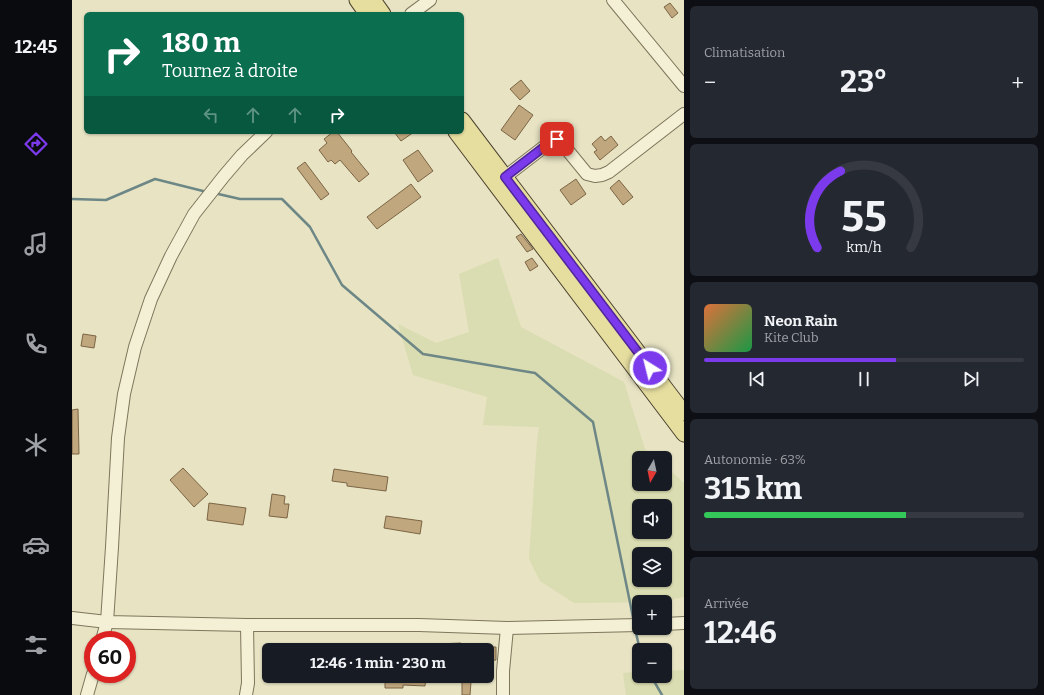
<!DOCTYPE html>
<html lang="fr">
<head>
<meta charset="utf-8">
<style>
	:root { --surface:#171b24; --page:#242831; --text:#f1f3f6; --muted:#9ea1a6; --line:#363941; --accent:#7c3aed }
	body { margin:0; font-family:Bitter,serif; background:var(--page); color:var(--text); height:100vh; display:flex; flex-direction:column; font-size:15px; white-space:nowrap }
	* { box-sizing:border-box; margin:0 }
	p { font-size:13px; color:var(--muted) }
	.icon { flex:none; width:22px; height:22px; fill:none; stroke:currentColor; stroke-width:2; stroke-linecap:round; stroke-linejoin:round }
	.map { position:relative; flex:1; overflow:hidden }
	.details { display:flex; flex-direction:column; gap:6px; padding:6px; background:#0d0f14; width:360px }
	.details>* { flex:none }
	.banner { position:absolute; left:12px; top:12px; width:380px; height:122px; border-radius:6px; box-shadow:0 1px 3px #0004; background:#0b6e4f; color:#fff; overflow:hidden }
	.needle { width:26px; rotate:189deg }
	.fabs { position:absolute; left:560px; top:451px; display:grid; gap:8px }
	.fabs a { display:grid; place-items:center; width:40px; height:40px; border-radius:6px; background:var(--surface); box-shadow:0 1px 3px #0004; font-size:20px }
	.speed { position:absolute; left:12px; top:631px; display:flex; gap:8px; font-size:20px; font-weight:700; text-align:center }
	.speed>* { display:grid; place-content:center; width:52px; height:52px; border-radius:50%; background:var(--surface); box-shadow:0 1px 3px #0004; line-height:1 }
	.speed .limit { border:6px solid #d22; background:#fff; color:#111 }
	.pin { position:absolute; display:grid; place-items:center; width:34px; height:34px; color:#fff; margin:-17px; border-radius:8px; box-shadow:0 2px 6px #0006 }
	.me { position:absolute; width:44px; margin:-22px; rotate:324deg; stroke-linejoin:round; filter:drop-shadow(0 0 3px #0008) }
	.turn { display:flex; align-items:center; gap:14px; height:84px; padding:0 12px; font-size:18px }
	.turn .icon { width:52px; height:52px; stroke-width:2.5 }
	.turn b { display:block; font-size:28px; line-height:34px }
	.lanes { display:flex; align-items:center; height:38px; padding:0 12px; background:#0003; justify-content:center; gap:20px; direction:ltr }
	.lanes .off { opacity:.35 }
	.big { font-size:30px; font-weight:700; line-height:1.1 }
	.details .tile { flex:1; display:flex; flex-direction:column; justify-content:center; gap:6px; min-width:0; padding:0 14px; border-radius:6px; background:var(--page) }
	.details .dial { align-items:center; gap:0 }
	.dial svg { height:104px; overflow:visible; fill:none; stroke:var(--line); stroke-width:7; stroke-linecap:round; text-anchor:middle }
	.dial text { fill:var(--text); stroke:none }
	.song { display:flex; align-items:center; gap:12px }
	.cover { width:48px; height:48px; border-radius:6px; background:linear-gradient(135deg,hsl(20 70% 55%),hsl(140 70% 35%)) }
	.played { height:4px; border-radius:2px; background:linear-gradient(90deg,var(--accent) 60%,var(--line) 60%) }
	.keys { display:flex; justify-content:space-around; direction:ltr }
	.heat { display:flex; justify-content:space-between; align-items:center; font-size:22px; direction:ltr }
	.charge { height:6px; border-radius:3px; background:linear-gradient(90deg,#34c759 63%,var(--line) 0) }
	.trip { position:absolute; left:190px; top:643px; width:232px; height:40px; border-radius:6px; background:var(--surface); box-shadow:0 1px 3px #0004; font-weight:700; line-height:40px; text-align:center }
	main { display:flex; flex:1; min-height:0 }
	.dock { display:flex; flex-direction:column; width:72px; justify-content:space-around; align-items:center; background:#090b0e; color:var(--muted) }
	.dock .icon { width:28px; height:28px }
	.dock .active { color:var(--accent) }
	.dock b { font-size:18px; color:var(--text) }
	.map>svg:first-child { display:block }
	.farmland { fill:#dadcb1; fill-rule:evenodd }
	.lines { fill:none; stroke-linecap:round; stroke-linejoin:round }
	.stream { stroke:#6d8786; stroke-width:2.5 }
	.building { fill:#c0a77e; stroke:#7b6545 }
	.minor-casing { stroke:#7f765c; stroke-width:14 }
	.major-casing { stroke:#4d4330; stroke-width:17 }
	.minor { stroke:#f3f0d5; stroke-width:12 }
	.major { stroke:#e6de9f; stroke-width:15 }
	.route-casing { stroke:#51269a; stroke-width:10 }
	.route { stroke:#7c3aed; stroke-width:7 }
</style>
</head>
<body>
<main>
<nav class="dock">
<b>12:45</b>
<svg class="icon active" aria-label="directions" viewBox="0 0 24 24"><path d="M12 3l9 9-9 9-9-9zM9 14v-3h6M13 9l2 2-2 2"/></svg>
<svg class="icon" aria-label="music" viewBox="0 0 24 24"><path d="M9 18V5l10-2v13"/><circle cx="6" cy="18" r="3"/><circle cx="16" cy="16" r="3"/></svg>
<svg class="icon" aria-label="phone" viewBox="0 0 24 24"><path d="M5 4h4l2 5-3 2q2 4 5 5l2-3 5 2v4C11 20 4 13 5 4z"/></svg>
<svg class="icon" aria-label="climate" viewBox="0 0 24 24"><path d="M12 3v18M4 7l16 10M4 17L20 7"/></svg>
<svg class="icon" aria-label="car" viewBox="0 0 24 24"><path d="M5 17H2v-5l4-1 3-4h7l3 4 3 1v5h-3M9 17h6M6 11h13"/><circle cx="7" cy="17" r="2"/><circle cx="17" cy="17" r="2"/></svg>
<svg class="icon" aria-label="filters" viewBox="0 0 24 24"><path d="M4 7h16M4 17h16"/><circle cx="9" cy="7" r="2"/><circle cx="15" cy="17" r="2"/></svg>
</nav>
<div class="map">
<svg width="612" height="695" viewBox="0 0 612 695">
	<rect width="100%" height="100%" fill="#e7e3c3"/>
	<!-- farmland -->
	<g class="farmland">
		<path d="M426 258 449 327 552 382 573 449 584 458H567V484H593V466L612 483V597L588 602 502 603 468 581 457 559 465 441 467 427 411 425 415 397 341 375 326 324 364 343 397 332 387 274ZM567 506H593V532H567ZM567 554H593V580H567Z"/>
		<polygon points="612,670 612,695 554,695 551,673 567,672 567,676 593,676 593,671"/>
	</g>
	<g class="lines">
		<!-- stream -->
		<g class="stream">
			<polyline points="142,193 168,199 210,199 238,227 270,285 351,354 463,373 521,422 562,622"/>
			<polyline points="0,199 34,200 83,179 135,192"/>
			<polyline points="563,629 568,650"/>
			<polyline points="579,676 590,695"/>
		</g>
	</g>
	<!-- building -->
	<g class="building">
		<polygon points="598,3 606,13 600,18 592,7"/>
		<polygon points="449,80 458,91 448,100 438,89"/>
		<polygon points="447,105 461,115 443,140 429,130"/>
		<polygon points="261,132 265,132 280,151 279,152 297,174 287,182 268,160 263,164 259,160 256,162 247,150 255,143 252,139"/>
		<polygon points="322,132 342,132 329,141"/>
		<polygon points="529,136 533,141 539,136 546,145 528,160 522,152 525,150 520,144"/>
		<polygon points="346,150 361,171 346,182 331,160"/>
		<polygon points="233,162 257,194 249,200 225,168"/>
		<polygon points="504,179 514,194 499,205 488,190"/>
		<polygon points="547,180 561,197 551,205 538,188"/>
		<polygon points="339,184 349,197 305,229 295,217"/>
		<polygon points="449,234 461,249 455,252 444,237"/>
		<polygon points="460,258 466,266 458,271 453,262"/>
		<polygon points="11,334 24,336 22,348 9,346"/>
		<polygon points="6,409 7,454 0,454 0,410"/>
		<polygon points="111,468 136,494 122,507 98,480"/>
		<polygon points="262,469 316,477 314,491 275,486 275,483 260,481"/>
		<polygon points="200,494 213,496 212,504 217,504 215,518 197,516"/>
		<polygon points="137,503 174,508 171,525 135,520"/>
		<polygon points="314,516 350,521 348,534 312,528"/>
		<polygon points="389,643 390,650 365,650 365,644"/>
		<polygon points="415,647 424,647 424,660 416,661"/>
		<polygon points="313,676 354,676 353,686 331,685 331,688 313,688"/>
		<polygon points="390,682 399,682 398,695 390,695"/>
	</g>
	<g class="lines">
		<defs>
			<g id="minor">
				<polyline points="541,0 612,86"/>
				<polyline points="339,14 358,0"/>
				<polyline points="433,177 481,140 485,139 488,141 515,174 523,176 530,175 537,172 612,114"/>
				<polyline points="0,618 35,622 175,625 347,625 435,628 567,625"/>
				<polyline points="593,624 612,623"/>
				<polyline points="30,640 35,622 40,547 46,438 52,394 63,347 79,299 99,256 122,214 152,176 170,155 194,132"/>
				<polyline points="15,695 21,674"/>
				<polyline points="174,695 176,683 175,625"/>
				<polyline points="431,695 431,671 435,628"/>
			</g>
			<g id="major">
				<polyline points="285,0 295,14"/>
				<polyline points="301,0 311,14"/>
				<polyline points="390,120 612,413"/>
				<polyline points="384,132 612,434"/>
			</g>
		</defs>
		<!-- minor casing -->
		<use href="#minor" class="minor-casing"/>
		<!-- major casing -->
		<use href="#major" class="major-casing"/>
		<!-- minor -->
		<use href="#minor" class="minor"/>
		<!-- major -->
		<use href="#major" class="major"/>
	</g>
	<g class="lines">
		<defs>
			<polyline id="route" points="485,139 481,140 433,177 578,368"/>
		</defs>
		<!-- route casing -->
		<use href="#route" class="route-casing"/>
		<!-- route -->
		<use href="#route" class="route"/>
	</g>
</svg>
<div class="fabs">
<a><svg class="needle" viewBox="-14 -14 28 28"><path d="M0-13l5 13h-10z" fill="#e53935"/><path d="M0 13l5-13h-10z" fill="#9ea1a6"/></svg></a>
<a><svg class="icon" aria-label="sound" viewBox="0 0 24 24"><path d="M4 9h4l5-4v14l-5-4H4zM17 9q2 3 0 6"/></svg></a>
<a><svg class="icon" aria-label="layers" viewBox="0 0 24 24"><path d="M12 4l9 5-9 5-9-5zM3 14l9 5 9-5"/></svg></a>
<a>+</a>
<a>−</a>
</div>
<div class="speed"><div class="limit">60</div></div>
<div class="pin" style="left:485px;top:139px;background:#d93025"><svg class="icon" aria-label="arrive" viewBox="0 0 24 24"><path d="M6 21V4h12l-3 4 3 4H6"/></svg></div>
<svg class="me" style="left:578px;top:368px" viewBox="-20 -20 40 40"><circle r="17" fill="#7c3aed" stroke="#fff" stroke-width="3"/><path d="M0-11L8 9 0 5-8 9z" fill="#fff"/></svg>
<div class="trip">12:46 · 1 min · 230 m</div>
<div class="banner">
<div class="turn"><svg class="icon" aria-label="right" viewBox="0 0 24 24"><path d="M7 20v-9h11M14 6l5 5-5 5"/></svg><div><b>180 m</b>Tournez à droite</div></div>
<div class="lanes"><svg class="icon off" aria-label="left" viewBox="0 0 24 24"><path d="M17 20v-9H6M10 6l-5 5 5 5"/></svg><svg class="icon off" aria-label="ahead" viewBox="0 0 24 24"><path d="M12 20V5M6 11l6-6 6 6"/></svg><svg class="icon off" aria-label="ahead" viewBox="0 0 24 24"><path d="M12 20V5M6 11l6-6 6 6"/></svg><svg class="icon" aria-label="right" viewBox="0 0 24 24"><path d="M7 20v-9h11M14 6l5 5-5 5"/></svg></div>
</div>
</div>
<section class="details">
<div class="tile"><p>Climatisation</p>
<div class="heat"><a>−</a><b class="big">23°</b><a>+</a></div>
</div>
<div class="tile dial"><svg viewBox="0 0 100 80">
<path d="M14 69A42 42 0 1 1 86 69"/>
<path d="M14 69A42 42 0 0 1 32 10" stroke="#7c3aed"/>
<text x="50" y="56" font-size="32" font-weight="700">55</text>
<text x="50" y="72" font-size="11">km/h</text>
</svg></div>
<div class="tile">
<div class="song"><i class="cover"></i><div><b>Neon Rain</b><p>Kite Club</p></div></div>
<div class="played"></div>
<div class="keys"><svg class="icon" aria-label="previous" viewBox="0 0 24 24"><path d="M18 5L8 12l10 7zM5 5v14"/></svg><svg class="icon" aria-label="pause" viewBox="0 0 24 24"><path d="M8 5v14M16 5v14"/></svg><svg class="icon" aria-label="next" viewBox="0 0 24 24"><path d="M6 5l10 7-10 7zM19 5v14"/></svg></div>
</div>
<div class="tile"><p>Autonomie · 63%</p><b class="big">315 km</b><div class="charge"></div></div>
<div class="tile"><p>Arrivée</p><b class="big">12:46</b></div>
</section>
</main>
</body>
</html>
